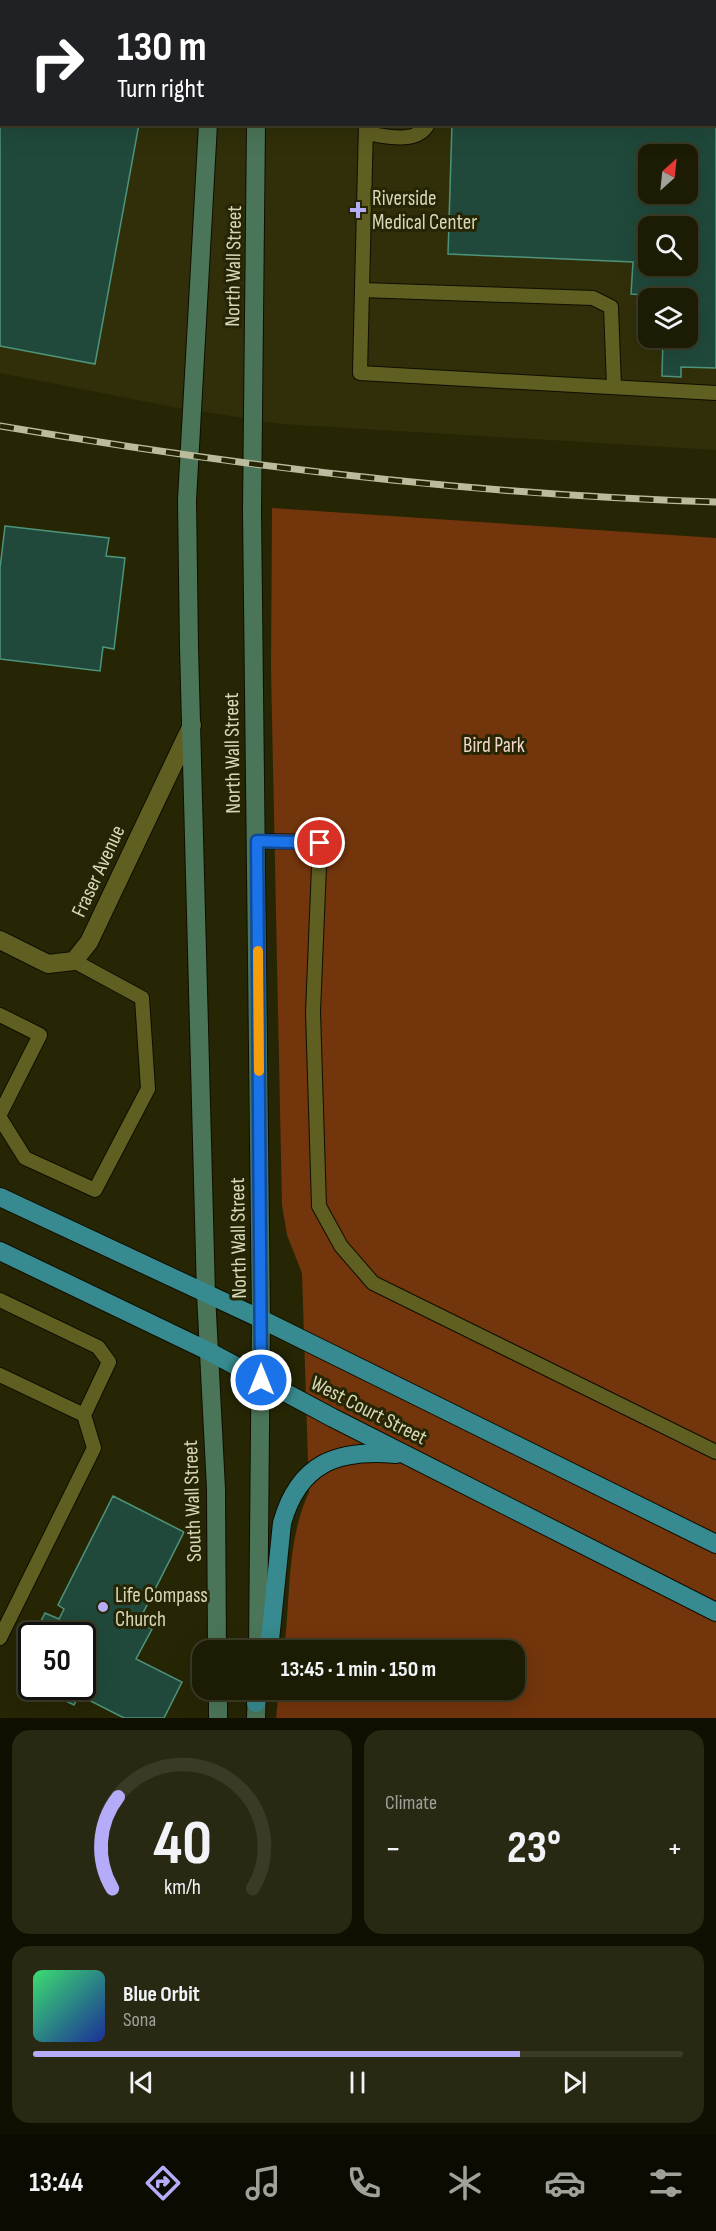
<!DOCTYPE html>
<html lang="en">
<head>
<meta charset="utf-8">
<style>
	:root { --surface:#1c1c04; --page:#292913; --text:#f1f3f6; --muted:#a0a19a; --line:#3a3a26; --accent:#b4acf9 }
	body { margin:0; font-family:"Sofia Sans Condensed",sans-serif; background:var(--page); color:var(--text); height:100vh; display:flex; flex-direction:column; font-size:22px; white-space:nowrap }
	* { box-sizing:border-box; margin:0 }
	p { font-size:20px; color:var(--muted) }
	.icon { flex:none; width:33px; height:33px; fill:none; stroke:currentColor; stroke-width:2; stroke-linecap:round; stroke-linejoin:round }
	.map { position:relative; height:1718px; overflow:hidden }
	.side { display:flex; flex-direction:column; gap:12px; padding:12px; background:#0f0f02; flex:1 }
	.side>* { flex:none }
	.guide { position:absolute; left:0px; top:0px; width:717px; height:126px; box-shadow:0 6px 24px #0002,0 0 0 2px var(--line); background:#202124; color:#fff; overflow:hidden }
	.needle { width:39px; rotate:27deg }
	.tools { position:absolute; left:638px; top:144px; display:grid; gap:12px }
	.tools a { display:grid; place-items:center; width:60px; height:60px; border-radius:12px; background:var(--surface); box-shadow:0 6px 24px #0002,0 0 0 2px var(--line); font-size:30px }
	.speed { position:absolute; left:18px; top:1622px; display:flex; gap:12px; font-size:30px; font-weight:700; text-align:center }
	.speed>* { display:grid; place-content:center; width:78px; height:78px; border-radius:50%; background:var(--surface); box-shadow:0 6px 24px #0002,0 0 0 2px var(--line); line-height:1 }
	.speed .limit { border:3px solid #111; border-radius:9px; background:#fff; color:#111 }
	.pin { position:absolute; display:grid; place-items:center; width:51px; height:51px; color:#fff; margin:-26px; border:3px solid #fff; border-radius:50%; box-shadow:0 2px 6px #0007 }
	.me { position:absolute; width:66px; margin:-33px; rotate:0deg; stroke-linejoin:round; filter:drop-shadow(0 0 4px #0008) }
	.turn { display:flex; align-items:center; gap:21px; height:126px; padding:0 18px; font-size:27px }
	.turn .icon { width:78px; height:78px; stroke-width:2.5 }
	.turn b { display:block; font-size:42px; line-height:51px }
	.big { font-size:45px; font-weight:700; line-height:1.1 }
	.side .card { flex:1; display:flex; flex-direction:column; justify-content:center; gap:9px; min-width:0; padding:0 21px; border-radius:18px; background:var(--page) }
	.side .dial { align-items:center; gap:0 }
	.dial svg { height:156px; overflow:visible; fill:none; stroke:var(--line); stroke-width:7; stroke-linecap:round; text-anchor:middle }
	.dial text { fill:var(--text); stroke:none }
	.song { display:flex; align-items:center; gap:18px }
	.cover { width:72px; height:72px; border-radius:9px; background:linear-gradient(135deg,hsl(140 70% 55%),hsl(230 70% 35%)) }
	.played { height:6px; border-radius:3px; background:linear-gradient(90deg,var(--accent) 75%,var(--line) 75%) }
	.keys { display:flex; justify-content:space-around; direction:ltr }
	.heat { display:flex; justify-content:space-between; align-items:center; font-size:33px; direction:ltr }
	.side .tiles { flex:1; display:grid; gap:12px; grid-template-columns:1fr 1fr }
	.card:last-child { grid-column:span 2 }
	.trip { position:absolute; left:192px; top:1640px; width:333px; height:60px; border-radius:18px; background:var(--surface); box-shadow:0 6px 24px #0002,0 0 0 2px var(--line); font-weight:700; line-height:60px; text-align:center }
	.tabs { display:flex; height:96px; justify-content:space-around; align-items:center; background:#0b0b02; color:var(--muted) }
	.tabs .icon { width:42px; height:42px }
	.tabs .selected { color:var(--accent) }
	.tabs b { font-size:27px; color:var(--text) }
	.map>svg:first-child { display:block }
	.built { fill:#302f09; fill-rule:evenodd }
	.green { fill:#73350c }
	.building { fill:#20493b; stroke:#4d947b; stroke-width:1.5; fill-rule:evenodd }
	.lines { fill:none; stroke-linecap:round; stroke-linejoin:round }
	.lane-casing { stroke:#0f0e01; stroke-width:16 }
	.street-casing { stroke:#0f0e01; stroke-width:20 }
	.secondary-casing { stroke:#0f0e01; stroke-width:20 }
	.primary-casing { stroke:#0f0e01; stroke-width:20 }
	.lane { stroke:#5f5f22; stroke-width:14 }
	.street { stroke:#5f5f22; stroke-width:18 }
	.secondary { stroke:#4b7558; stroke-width:18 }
	.primary { stroke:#378a8f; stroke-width:18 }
	.rail-casing { stroke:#bbbc9d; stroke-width:7 }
	.rail { stroke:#262605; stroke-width:4.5; stroke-dasharray:14; stroke-linecap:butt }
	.route-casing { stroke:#114b97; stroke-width:15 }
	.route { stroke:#1a73e8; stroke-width:10 }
	.slow { stroke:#f59e0b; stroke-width:10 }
	.poi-dot { fill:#b4acf9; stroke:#262605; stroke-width:2 }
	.labels { text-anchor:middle; stroke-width:6; stroke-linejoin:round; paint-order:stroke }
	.poi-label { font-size:21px; fill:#d7d8b9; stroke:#262605; text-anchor:start }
	.street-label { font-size:21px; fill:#d7d8b9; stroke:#262605 }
	.park-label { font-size:21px; fill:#efd6ca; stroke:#262605 }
</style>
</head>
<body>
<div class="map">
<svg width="716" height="1718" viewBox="0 0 716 1718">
	<rect width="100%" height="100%" fill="#262605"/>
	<!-- built -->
	<path class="built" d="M0 0H716V450L281 424 173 407 0 373ZM2 2H716V124H2ZM648 154H687V194H648ZM648 226H687V266H648ZM648 298H687V338H648Z"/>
	<!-- green -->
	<path class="green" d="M272 508 716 538V1718H276L279 1689H514V1650H284C291 1596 286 1542 309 1492L302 1273 287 1235 282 1205 271 669Z"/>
	<!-- building -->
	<g class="building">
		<path d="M353 0H716V368L681 367V377L662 376 663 338H687V298L631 294 633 262 448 254 452 124H716V2ZM648 154H687V194H648ZM648 226H687V266H648Z"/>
		<polygon points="0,60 2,124 139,124 95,364 0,346"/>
		<polygon points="5,526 109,538 106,556 125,558 114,649 103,647 100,671 0,659 0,568"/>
		<polygon points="113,1496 184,1532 138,1623 152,1629 136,1659 182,1682 164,1718 124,1718 79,1695 74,1705 36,1686 82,1686 82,1635 34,1635 45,1613 59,1619 64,1609 58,1605"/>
		<polygon points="32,1640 32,1684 26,1681 31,1670 19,1664"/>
	</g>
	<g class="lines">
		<defs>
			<g id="lane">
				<polyline points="367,2 367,0"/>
				<polyline points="366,124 360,373 716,393"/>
				<path d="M366 133C385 136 417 145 428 124"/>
				<polyline points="362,290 593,298 611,307 614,387"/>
				<polyline points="257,841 320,842 313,1012 319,1206 341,1246 373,1283 716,1452"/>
				<polyline points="0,1015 40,1035 0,1114"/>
				<polyline points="0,1118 25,1158 95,1190 148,1089 142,998 74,961"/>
				<polyline points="0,1300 98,1347 109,1362 84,1415 94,1448 0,1638"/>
				<polyline points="0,1375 84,1415"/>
			</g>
			<polyline id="street" points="0,940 48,964 74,961 89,942 192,725"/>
			<g id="secondary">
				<polyline points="242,2 242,0"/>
				<polyline points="208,124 187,500 189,647 206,1294 216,1489 217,1650"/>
				<polyline points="256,124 252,511 261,1319 258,1650"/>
				<polyline points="218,1689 218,1718"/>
				<polyline points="256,1718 257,1689"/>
			</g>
			<g id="primary">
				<polyline points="0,1197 261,1319 716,1544"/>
				<polyline points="0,1251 208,1351 333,1418 716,1612"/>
				<path d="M269 1650 282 1523C299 1463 337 1449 396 1454"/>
				<polyline points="256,1703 260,1689"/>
			</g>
		</defs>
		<!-- lane casing -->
		<use href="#lane" class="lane-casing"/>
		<!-- street casing -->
		<use href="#street" class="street-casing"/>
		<!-- secondary casing -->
		<use href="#secondary" class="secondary-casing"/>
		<!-- primary casing -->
		<use href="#primary" class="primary-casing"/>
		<!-- lane -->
		<use href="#lane" class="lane"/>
		<!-- street -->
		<use href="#street" class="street"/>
		<!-- secondary -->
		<use href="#secondary" class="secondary"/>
		<!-- primary -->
		<use href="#primary" class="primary"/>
		<defs>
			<path id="rail" d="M0 426C236 466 476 495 716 502"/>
		</defs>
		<!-- rail casing -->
		<use href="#rail" class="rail-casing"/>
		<!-- rail -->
		<use href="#rail" class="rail"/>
	</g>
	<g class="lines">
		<defs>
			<polyline id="route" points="261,1380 257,841 320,843"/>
		</defs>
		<!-- route casing -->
		<use href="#route" class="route-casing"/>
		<!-- route -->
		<use href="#route" class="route"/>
		<!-- slow -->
		<polyline class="slow" points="258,951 259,1071"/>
	</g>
	<!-- markers -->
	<g class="poi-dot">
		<path d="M355 201h6v6h6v6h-6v6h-6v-6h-6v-6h6z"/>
		<circle cx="103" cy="1607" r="6"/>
	</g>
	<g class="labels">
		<!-- poi labels -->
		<g class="poi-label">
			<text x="372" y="205">Riverside<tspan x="372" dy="24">Medical Center</tspan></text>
			<text x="115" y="1602">Life Compass<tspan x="115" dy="24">Church</tspan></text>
		</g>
		<!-- street labels -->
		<g class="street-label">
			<text transform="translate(233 266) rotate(-89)" y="7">North Wall Street</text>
			<text transform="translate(232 753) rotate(-91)" y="7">North Wall Street</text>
			<text transform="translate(98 871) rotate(-65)" y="7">Fraser Avenue</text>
			<text transform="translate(238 1238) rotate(-91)" y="7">North Wall Street</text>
			<text transform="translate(369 1410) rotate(27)" y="7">West Court Street</text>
			<text transform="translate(192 1501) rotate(-92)" y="7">South Wall Street</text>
		</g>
		<!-- park labels -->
		<g class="park-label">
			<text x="494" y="752">Bird Park</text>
		</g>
	</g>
</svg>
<div class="tools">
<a><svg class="needle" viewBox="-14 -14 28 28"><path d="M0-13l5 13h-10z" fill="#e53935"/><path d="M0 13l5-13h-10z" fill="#a0a19a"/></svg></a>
<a><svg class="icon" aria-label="search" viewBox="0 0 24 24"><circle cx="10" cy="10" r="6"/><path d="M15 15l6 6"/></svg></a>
<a><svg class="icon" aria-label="layers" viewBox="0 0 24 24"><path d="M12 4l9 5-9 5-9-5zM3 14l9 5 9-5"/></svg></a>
</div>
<div class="speed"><div class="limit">50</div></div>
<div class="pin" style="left:320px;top:843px;background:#d93025"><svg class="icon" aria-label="arrive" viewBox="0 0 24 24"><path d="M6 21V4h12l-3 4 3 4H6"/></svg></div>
<svg class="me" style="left:261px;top:1380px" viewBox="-20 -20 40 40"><circle r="17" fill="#1a73e8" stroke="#fff" stroke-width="3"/><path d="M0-11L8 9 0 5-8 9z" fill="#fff"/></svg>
<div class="trip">13:45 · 1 min · 150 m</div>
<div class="guide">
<div class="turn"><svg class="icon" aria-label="right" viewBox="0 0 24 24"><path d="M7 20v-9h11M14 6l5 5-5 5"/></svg><div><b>130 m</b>Turn right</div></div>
</div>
</div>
<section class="side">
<div class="tiles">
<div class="card dial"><svg viewBox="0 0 100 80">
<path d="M14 69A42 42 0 1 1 86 69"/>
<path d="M14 69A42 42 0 0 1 17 22" stroke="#b4acf9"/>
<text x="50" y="56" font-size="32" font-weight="700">40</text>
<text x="50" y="72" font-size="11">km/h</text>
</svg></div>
<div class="card"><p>Climate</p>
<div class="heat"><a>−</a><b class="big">23°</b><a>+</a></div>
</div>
<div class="card">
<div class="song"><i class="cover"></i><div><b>Blue Orbit</b><p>Sona</p></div></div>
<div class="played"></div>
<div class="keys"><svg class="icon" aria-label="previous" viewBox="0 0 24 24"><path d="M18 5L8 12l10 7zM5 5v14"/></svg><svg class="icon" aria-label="pause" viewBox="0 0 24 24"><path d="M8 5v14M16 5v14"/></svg><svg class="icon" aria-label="next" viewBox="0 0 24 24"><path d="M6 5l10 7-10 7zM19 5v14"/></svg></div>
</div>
</div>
</section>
<nav class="tabs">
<b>13:44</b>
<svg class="icon selected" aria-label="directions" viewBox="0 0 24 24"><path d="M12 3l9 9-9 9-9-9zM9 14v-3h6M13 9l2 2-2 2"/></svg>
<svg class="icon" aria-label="music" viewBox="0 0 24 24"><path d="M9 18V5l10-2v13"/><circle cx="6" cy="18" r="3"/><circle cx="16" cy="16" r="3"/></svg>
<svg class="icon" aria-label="phone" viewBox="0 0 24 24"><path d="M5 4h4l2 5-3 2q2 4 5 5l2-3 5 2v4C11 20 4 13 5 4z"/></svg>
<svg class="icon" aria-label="climate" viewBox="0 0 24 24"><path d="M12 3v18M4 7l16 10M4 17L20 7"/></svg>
<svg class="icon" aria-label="car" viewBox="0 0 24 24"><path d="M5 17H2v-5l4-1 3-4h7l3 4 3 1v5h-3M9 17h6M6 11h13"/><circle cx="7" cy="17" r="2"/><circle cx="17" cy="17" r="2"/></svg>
<svg class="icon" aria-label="filters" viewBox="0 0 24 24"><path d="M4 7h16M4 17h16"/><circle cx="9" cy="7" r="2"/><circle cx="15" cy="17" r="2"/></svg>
</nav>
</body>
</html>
